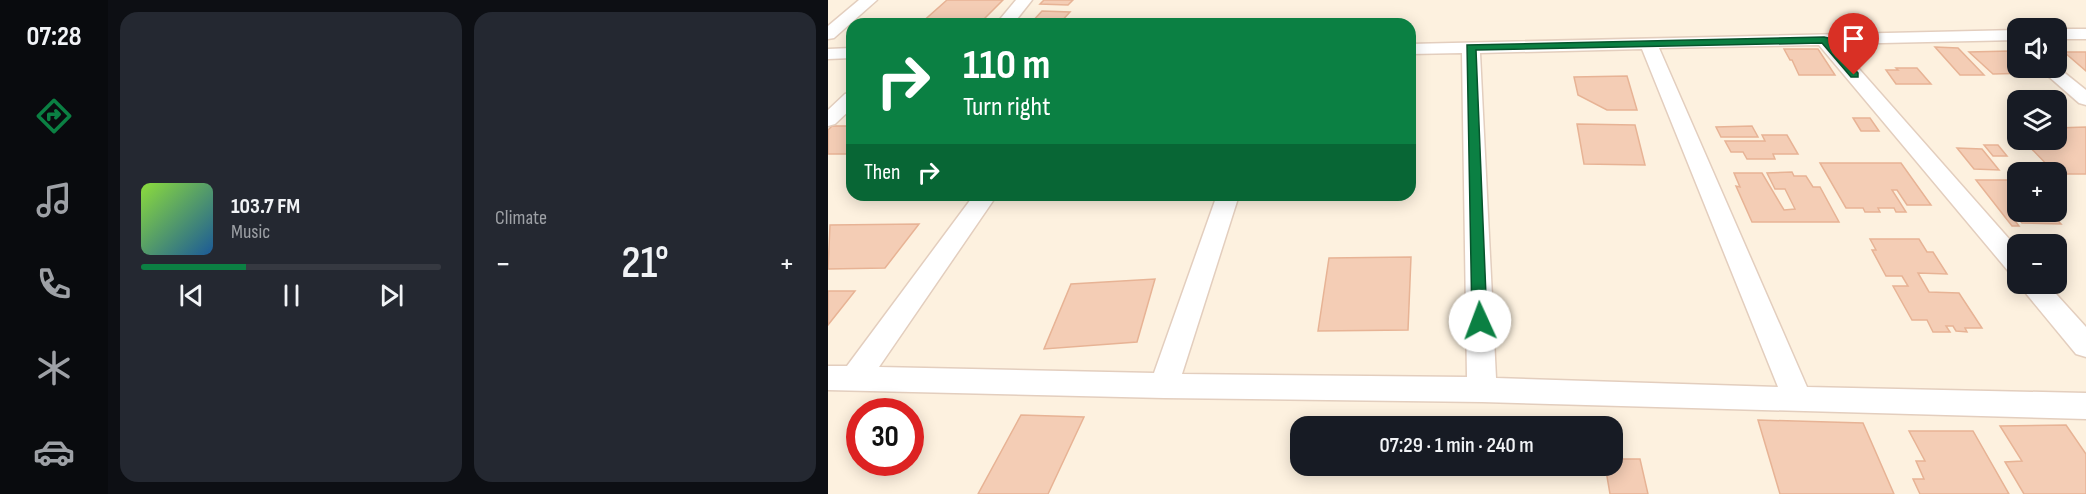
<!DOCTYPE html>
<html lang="en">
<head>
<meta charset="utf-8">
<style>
	:root { --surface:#171b24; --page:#242831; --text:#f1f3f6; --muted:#9ea1a6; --line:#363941; --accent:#0b8043 }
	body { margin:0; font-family:"Sofia Sans Condensed",sans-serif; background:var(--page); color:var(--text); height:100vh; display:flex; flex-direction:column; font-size:22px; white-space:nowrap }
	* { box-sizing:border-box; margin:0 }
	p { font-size:20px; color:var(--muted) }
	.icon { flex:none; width:33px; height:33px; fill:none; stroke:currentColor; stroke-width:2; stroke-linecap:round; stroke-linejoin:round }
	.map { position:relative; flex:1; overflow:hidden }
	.panel { display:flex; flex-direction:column; gap:12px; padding:12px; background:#0d0f14; width:720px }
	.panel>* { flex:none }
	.hud { position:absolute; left:18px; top:18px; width:570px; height:183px; border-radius:18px; box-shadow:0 3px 15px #0003; background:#0b8043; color:#fff; overflow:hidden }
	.controls { position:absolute; left:1179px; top:18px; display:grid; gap:12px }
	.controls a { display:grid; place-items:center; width:60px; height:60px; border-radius:12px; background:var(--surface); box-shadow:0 3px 15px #0003; font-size:30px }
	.speed { position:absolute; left:18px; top:398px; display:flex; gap:12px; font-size:30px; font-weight:700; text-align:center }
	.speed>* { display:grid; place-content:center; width:78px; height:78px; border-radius:50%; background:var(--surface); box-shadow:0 3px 15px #0003; line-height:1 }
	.speed .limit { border:9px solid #d22; background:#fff; color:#111 }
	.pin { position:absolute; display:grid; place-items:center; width:51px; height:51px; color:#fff; margin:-62px -26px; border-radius:50% 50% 50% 0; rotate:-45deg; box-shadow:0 0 6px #0007 }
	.pin .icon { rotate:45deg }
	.me { position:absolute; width:66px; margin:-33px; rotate:358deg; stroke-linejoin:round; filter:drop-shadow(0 0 4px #0008) }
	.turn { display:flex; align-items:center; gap:21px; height:126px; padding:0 18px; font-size:27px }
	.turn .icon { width:78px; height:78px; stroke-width:2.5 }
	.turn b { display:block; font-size:42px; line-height:51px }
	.then { display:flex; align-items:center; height:57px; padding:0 18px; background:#0003; gap:12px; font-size:22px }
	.big { font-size:45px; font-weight:600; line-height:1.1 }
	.panel .tile { flex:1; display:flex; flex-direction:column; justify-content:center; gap:9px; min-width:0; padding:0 21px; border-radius:18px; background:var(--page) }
	.song { display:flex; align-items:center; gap:18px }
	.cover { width:72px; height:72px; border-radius:9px; background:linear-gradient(135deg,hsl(90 70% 55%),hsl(210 70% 35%)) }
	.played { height:6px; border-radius:3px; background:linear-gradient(90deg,var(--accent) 35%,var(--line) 35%) }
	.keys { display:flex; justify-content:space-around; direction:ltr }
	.heat { display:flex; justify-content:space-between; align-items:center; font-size:33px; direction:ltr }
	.panel .tiles { flex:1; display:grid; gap:12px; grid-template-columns:repeat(2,1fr) }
	.trip { position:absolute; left:462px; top:416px; width:333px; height:60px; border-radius:18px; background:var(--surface); box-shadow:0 3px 15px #0003; font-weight:600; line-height:60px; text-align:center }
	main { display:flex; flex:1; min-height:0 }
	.menu { display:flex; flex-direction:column; width:108px; justify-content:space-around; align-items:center; background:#090b0e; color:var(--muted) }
	.menu .icon { width:42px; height:42px }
	.menu .selected { color:var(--accent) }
	.menu b { font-size:27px; color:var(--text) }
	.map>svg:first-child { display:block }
	.building { fill:#f4cdb5; stroke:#e7b395; stroke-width:1.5 }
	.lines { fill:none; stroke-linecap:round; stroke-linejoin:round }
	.minor-casing { stroke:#e3cebe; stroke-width:3 }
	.minor { fill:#fff; fill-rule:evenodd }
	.route { fill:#0b8043; stroke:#07532c; stroke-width:1.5 }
</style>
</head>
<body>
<main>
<nav class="menu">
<b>07:28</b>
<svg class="icon selected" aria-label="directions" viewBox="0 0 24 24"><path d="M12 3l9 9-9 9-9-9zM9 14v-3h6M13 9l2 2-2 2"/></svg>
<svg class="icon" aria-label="music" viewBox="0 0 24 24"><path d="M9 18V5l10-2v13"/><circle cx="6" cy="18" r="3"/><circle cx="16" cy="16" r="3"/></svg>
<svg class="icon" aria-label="phone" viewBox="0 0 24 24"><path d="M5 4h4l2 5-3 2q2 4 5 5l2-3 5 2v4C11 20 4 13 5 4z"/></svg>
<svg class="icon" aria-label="climate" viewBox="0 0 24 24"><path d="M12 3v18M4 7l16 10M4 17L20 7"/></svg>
<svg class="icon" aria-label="car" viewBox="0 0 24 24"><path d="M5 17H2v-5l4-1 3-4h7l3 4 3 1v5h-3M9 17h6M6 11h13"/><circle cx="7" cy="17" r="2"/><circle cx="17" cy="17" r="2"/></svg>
</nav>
<section class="panel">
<div class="tiles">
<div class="tile">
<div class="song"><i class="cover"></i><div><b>103.7 FM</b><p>Music</p></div></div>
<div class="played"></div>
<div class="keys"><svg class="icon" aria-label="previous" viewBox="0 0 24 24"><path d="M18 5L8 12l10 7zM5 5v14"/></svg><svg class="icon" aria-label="pause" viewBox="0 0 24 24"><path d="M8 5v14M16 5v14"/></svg><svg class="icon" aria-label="next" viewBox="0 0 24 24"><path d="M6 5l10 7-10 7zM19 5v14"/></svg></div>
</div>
<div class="tile"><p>Climate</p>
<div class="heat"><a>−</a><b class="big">21°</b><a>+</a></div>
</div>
</div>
</section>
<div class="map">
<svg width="1258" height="494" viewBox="0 0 1258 494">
	<rect width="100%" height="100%" fill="#fdf1df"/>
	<!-- building -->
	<g class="building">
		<polygon points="119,0 175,0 151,24 92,24"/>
		<polygon points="216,0 245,0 240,5 212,4"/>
		<polygon points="214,11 242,12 231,24 202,24"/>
		<polygon points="1107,47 1130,48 1156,75 1132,75"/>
		<polygon points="956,49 990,49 1007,75 971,75 964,60 962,60"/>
		<polygon points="1183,51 1190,57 1190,68 1202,68 1208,73 1165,74 1141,52"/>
		<polygon points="1236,52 1258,52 1258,71"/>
		<polygon points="1068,68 1089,68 1103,84 1068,84 1058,70 1070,70"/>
		<polygon points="799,76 809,110 779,110 750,95 746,77"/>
		<polygon points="1025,118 1042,118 1051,131 1033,131"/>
		<polygon points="749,124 807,125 817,165 756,164"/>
		<polygon points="4,126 24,126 24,154 0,154 0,130"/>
		<polygon points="924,126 930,137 893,137 888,127"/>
		<polygon points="1258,127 1258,174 1228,174 1195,140 1228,140 1228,128"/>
		<polygon points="934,135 959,135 970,154 945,154 947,159 919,159 915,152 903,152 897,141 937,141"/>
		<polygon points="1156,145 1170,145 1179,156 1165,156"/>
		<polygon points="1129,148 1154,149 1171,170 1146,169"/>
		<polygon points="992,163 1073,163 1103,205 1079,205 1069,190 1064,190 1078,212 1068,212 1066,208 1050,208 1052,212 1037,212 1035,208 1018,208"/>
		<polygon points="964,172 966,176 978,176 985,187 992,187 1011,222 924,222 908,186 912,187 906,173 934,173 956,210 967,209 957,189 947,189 939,173"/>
		<polygon points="1148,180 1190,180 1190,212 1222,212 1233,224 1194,223 1185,213 1181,213 1191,226 1184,226"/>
		<polygon points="91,224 57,268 0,269 2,225"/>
		<polygon points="1042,239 1091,239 1099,252 1105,252 1119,274 1090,273 1101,292 1131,293 1154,328 1137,328 1139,332 1128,331 1125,326 1118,326 1122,332 1105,332 1099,320 1084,320 1065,286 1080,286 1074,276 1058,276 1044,250 1048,250"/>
		<polygon points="583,257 580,330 490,331 501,258"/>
		<polygon points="327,279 309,342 216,349 243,284"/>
		<polygon points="0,291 27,291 0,325"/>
		<polygon points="193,415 256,417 220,494 150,494"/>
		<polygon points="930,420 1035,423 1066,494 952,494"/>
		<polygon points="733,422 762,422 763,426 733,426"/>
		<polygon points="1238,425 1258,454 1258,494 1196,494 1177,462 1194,461 1172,426"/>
		<polygon points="1081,431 1145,431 1181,494 1092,494 1085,479 1096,479 1088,461 1097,461"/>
		<polygon points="784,459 812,459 820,494 782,494 777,465 784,465"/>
		<polygon points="737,465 768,465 769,473 738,473"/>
	</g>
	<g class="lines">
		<defs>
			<g id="minor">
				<polygon points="31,0 49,0 6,38 0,39 0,26"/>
				<polygon points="188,0 204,0 185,24 168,24"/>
				<rect x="1228" y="29" width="30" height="10"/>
				<path d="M1190 30V40L1009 44 1190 249V275L1181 272 991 45 831 48 979 387 1258 393V419L654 402 336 398 0 390V366H19L146 195H169L51 367 326 373 389 195H411L354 374 639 377 634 53 582 54V44ZM814 49 950 387 668 378 652 53Z"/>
				<polygon points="24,48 24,58 0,59 0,49"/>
				<polygon points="1228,66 1258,90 1258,105 1251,103 1211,68"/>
				<polygon points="24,92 24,108 7,124 0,126 0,110 17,94"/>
				<polygon points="1193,284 1219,284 1258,327 1258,357 1248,354 1196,291"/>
			</g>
		</defs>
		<!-- minor casing -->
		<use href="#minor" class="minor-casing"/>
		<!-- minor -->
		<use href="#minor" class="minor"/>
	</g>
	<!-- route -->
	<polygon class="route" points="996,37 1000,38 1030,73 1030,77 1023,77 994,43 648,50 659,321 657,326 646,326 644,321 639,45"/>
</svg>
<div class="controls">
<a><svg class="icon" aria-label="sound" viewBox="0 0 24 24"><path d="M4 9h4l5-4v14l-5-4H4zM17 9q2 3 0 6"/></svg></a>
<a><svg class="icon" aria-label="layers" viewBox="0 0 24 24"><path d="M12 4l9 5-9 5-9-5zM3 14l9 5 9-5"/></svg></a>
<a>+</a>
<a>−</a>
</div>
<div class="speed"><div class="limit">30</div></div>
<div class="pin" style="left:1026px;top:75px;background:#d93025"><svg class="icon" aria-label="arrive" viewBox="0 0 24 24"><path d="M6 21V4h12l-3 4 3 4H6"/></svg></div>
<svg class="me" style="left:652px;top:321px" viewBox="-20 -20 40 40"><circle r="19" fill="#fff"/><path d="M0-13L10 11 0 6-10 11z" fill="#0b8043"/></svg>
<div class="trip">07:29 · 1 min · 240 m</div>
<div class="hud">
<div class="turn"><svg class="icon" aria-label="right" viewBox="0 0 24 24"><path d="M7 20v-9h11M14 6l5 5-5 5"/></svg><div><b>110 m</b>Turn right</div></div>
<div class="then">Then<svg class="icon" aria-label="right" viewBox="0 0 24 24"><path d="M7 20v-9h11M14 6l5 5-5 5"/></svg></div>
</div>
</div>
</main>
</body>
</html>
